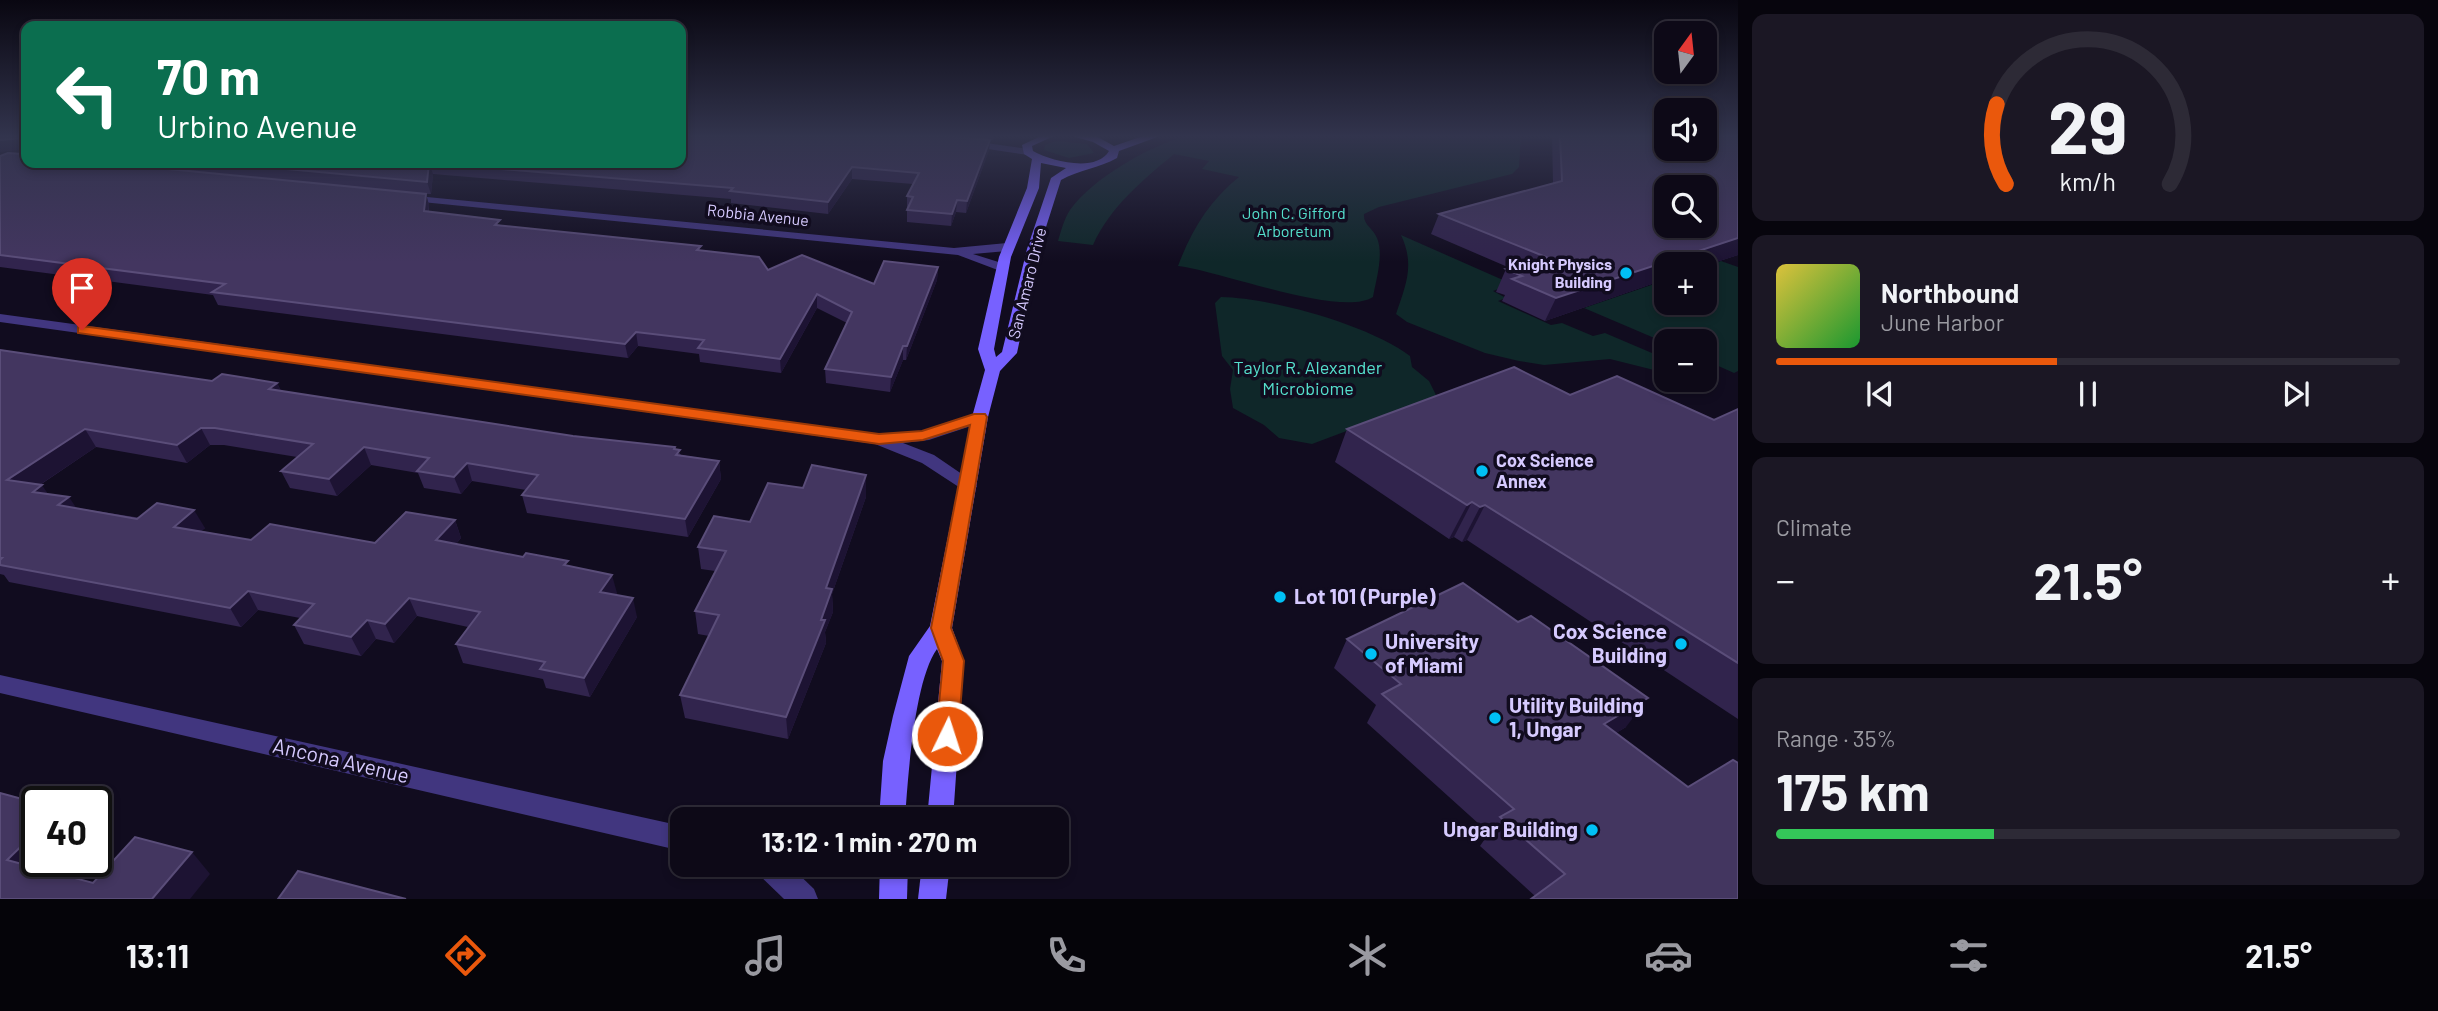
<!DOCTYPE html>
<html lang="en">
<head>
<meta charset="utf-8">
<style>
	:root { --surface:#0d0917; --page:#1b1724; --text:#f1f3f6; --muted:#9a9aa1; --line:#2d2a36; --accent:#ea580c }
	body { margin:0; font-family:Barlow,sans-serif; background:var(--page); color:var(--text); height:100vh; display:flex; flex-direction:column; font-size:26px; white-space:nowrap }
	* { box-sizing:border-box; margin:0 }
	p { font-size:23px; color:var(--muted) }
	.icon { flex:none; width:38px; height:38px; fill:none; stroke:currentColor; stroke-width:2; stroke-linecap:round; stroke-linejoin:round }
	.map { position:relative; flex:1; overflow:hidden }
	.sheet { display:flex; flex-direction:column; gap:14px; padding:14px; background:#07050d; width:700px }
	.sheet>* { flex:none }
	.guide { position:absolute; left:21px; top:21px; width:665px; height:147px; border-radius:14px; box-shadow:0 4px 10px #0003,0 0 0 2px var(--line); background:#0b6e4f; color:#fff; overflow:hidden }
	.needle { width:46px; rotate:15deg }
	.fabs { position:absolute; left:1654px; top:21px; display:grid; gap:14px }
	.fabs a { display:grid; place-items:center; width:63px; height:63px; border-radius:14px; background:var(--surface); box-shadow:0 4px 10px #0003,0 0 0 2px var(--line); font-size:35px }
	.speed { position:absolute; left:21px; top:786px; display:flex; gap:14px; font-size:35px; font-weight:700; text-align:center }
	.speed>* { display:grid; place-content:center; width:91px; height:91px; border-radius:50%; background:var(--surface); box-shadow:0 4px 10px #0003,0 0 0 2px var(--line); line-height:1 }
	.speed .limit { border:4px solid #111; border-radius:10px; background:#fff; color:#111 }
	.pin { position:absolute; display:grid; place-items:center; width:60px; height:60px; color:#fff; margin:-72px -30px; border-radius:50% 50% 50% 0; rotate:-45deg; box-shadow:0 0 7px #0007 }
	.pin .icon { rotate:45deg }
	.me { position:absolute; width:77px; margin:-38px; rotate:4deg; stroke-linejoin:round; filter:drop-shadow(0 0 5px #0008) }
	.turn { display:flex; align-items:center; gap:24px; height:147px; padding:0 21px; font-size:32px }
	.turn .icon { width:91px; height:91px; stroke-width:2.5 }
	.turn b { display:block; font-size:49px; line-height:60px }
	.big { font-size:52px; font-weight:700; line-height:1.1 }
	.sheet .widget { flex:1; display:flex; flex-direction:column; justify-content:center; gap:10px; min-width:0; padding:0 24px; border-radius:14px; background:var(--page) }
	.sheet .dial { align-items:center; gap:0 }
	.dial svg { height:182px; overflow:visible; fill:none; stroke:var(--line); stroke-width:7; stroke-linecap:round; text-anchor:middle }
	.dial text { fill:var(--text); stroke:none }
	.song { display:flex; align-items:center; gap:21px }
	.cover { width:84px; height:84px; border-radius:10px; background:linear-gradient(135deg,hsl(50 70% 55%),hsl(130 70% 35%)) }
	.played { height:7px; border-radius:4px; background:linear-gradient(90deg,var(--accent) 45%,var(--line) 45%) }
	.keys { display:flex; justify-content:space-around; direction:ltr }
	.heat { display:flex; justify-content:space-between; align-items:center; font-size:38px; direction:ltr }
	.charge { height:10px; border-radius:5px; background:linear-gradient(90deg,#34c759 35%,var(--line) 0) }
	.trip { position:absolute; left:670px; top:807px; width:399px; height:70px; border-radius:14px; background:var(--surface); box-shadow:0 4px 10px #0003,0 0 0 2px var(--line); font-weight:700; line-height:70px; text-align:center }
	.dock { display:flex; height:112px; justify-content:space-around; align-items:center; background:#050409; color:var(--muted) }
	.dock .icon { width:49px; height:49px }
	.dock .on { color:var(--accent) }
	.dock b { font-size:32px; color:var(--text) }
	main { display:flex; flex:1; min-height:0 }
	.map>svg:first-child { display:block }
	.green { fill:#0f2729 }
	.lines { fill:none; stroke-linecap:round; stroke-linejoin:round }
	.street { fill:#41367f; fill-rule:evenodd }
	.secondary { fill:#7761ff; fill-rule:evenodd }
	.wall { fill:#31244d }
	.shaded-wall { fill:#1d1333 }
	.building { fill:#433660; stroke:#5a4d79; stroke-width:2; fill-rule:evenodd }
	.route { fill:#ea580c; stroke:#983908; stroke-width:2 }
	.poi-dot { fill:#00c0f5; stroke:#110c1f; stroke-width:2.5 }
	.labels { text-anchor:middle; stroke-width:7; stroke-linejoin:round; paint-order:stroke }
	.far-park-label { font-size:16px; fill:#55e0cd; stroke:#110c1f }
	.far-street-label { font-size:16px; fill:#d6caff; stroke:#110c1f }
	.far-poi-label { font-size:16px; font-weight:bold; fill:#d6caff; stroke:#110c1f; text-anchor:end }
	.park-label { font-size:18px; fill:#55e0cd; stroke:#110c1f }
	.poi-label { font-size:18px; font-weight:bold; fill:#d6caff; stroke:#110c1f; text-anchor:start }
	.near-poi-label { font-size:21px; font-weight:bold; fill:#d6caff; stroke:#110c1f; text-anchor:start }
	.near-street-label { font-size:21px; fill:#d6caff; stroke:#110c1f }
</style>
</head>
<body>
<main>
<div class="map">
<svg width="1738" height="899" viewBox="0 0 1738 899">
	<rect width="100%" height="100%" fill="#110c1f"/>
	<!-- green -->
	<g class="green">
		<path d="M1185 136H1521L1519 167 1512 174 1379 207 1364 214C1363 225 1373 228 1377 238 1384 255 1376 280 1373 297 1341 318 1221 271 1178 266 1191 231 1209 201 1239 177L1202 169 1209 161 1174 154C1143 180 1110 207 1093 245L1058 241C1061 231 1064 219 1070 210 1093 178 1148 147 1185 136Z"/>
		<polygon points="1056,141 1087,144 1094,153 1069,158 1044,150 1045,145"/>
		<path d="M1401 235 1512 284 1493 291 1506 298 1498 301 1551 325 1562 323 1593 336 1605 333 1666 359V373L1610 359 1544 365 1519 361 1485 353 1407 322 1396 314C1406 284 1415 265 1401 235Z"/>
		<polygon points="1721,261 1738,267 1738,371 1734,373 1705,360 1704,341 1666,343 1584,308 1666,280 1666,303 1704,303 1705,267"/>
		<path d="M1221 297C1272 298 1369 325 1410 356L1412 367 1429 381 1437 397 1312 444 1279 438 1264 425 1233 408 1230 389 1233 370 1222 356 1215 303Z"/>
	</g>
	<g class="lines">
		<!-- street -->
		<g class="street">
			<polygon points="965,140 1028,149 1033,152 1028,155 961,145 961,141"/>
			<polygon points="406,195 954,248 1007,243 1013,247 1007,251 973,254 1008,265 1008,271 1003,272 958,255 402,200 400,198"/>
			<polygon points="0,314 882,435 921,431 980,412 988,417 986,421 929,440 903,443 934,455 975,483 977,487 968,493 922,463 875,444 0,322"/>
			<polygon points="0,675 682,826 682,851 0,693"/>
			<polygon points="753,864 788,864 814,889 818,899 784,899 757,873"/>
		</g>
		<!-- secondary -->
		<g class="secondary">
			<path d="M1041 136H1054L1032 146 1033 151C1051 161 1096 173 1109 151L1093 142 1072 136H1096L1114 146 1143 136H1160L1119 151 1117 158C1099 168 1079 170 1061 180L1039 249 1017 353 1000 371 988 417 952 628 964 661 953 819H927L942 661 937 649C914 681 908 778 905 819H879L883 761 893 716 909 656 930 626 972 417 985 370 978 349 999 257 1027 188 1032 159 1024 154 1022 145ZM1041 163 1066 168 1051 178 1027 249 1002 352 996 357 994 349 1011 257 1039 188Z"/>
			<polygon points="880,864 908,864 907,899 879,899"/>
			<polygon points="922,864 950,864 946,899 918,899"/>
		</g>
	</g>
	<!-- wall -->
	<g class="wall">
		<polygon points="26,136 26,163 681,163 681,136 995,136 993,140 990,140 989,150 966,213 956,212 951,226 907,222 907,196 913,184 852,179 828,214 731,203 731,199 433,174 431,194 426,194 429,205 429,212 501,225 702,251 768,270 874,284 938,267 937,280 906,360 903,360 890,392 826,383 825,369 847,323 817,308 781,373 700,362 699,354 638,346 628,358 218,305 213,295 0,267 0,156 23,154"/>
		<polygon points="1552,136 1738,136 1738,255 1704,266 1704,264 1666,264 1666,279 1545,321 1502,301 1505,295 1496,292 1506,269 1510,268 1431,234 1439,214 1553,183"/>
		<polygon points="0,350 212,381 277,383 281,391 573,436 676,449 681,455 719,461 721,479 688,537 527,513 522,495 526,490 472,481 461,494 424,488 418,473 371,465 337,496 290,488 281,471 297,457 224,445 210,445 187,463 96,447 40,485 48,494 77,508 205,528 201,531 251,540 375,543 455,520 461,538 456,544 569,566 617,593 615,595 637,617 590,697 546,688 543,679 463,663 456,644 468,627 417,616 394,643 376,639 361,656 304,644 294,625 300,618 258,610 241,627 9,582 4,575 0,574"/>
		<polygon points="1570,395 1714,420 1738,409 1738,719 1467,540 1462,542 1454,537 1449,539 1335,462 1347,429"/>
		<polygon points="866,475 866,497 832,594 833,612 825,632 826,643 788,739 685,718 680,695 709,636 698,634 695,611 715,571 701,569 698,547 750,522 803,488"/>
		<polygon points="1347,639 1626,727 1616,733 1688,787 1535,896 1480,846 1489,833 1367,723 1376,705 1334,668"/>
	</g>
	<!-- shaded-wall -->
	<g class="shaded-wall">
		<polygon points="22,138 26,149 0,152 0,140"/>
		<polygon points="990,140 989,150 966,213 967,201"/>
		<polygon points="429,163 433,174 431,194 427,182"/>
		<polygon points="852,167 852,179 828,214 828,202"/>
		<polygon points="426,194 429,205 427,224 424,211"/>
		<polygon points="957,200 956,212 951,226 952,214"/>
		<polygon points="1738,238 1738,255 1704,266 1704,264 1666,264 1666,279 1545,321 1556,298"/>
		<polygon points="938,267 937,280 906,360 907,346"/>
		<polygon points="817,294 817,308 781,373 780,359"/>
		<polygon points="636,332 638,346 628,358 625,344"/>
		<polygon points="903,346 903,360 890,392 891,377"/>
		<polygon points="277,383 285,399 269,389"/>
		<polygon points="201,428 210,445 187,463 177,445"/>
		<polygon points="85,429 96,447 20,498 7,480"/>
		<polygon points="364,447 371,465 337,496 329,479"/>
		<polygon points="719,461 721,479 688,537 685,519"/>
		<polygon points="467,463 472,481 461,494 454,477"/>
		<polygon points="866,475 866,497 832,594 833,612 825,632 826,643 788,739 786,717 821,620 826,588"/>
		<polygon points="42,485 54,503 33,492"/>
		<polygon points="69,497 81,515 58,505"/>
		<polygon points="1472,502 1454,537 1449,539 1467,505"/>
		<polygon points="1485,505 1467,540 1462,542 1480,507"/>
		<polygon points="194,510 205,528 185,545 174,527"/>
		<polygon points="455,520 461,538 443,559 436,540"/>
		<polygon points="612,575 617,593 605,611 600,592"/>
		<polygon points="248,591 258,610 241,627 230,608"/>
		<polygon points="409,598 417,616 394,643 385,624"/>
		<polygon points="633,598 637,617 590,697 584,678"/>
		<polygon points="367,620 376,639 361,656 351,637"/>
		<polygon points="1648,698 1626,727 1583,753 1604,724"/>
		<polygon points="37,831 37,861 51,861 30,882 7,860"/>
		<polygon points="192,852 210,874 190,899 152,899"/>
	</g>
	<!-- building -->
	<g class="building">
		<polygon points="0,136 26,136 26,163 106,163 426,194 424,211 500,220 495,225 701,246 697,250 759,257 768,270 802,255 874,284 884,261 938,267 907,346 903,346 891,377 825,369 852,312 817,294 780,359 698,348 704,340 636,332 625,344 212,292 225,284 0,255 0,156 8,153 23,154 22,138 0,140"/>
		<polygon points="681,136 940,136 990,140 967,201 957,200 952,214 907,210 913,197 907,196 919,173 852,167 828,202 730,191 733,188 429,163 427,182 221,163 681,163"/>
		<path d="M1560 136H1666V149H1704V136H1738V238L1556 298 1512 279 1522 276 1506 269 1546 257 1439 214 1562 181ZM1666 187H1704V226H1666Z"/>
		<polygon points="0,350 212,381 222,374 277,383 269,389 573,436 675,447 674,449 680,450 676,455 719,461 685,519 522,495 538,475 467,463 454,477 417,471 429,458 364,447 329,479 281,471 313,444 215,428 201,428 177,445 85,429 7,480 42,485 33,492 69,497 58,505 137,519 157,503 194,510 174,527 251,540 270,524 375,543 406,512 455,520 436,540 523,557 526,553 568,561 564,565 612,575 600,592 633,598 584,678 540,669 545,662 456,644 480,612 409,598 385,624 367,620 351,637 294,625 314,604 248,591 230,608 0,565 0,560 2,558 0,558"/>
		<polygon points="1514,367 1570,395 1617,376 1714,420 1738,409 1738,663 1485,505 1480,507 1472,502 1467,505 1347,429"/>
		<polygon points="812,465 866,475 826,588 832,589 821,620 825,620 786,717 680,695 719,615 695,611 726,551 698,547 714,516 750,522 768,483 803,488"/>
		<polygon points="1463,583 1518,622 1531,616 1648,698 1604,724 1688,787 1733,760 1738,763 1738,899 1531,899 1565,874 1500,817 1514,809 1382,694 1401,684 1347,639"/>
		<polygon points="0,793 37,803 37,831 7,860 93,883 135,837 192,852 152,899 0,899"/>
		<polygon points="298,871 406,899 278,899"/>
	</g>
	<!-- sky -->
	<linearGradient id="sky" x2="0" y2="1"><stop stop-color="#090711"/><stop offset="0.52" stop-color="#32344d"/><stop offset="1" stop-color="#32344d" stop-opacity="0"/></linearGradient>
	<rect width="1738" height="262" fill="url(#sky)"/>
	<!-- route -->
	<polygon class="route" points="82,326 879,434 922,431 974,414 985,414 987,417 951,628 964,661 958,736 955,743 947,746 939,743 936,736 943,661 931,628 970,425 923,440 879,444 78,333 78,327"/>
	<!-- markers -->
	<g class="poi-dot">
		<circle cx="1626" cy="273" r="7"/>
		<circle cx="1482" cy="471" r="7"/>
		<circle cx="1280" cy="597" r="7"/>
		<circle cx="1681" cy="644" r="7"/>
		<circle cx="1371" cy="654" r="7"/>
		<circle cx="1495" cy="718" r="7"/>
		<circle cx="1592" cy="830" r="7"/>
	</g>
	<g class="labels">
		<!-- far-park labels -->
		<g class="far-park-label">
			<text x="1294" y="219">John C. Gifford<tspan x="1294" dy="18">Arboretum</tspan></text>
		</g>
		<!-- far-street labels -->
		<g class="far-street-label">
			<text transform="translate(758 215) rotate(6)" y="6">Robbia Avenue</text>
			<text transform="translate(1027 283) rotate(-76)" y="6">San Amaro Drive</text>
		</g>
		<!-- far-poi labels -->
		<g class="far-poi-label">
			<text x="1612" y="270">Knight Physics<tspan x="1612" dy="18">Building</tspan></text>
		</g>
		<!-- park labels -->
		<g class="park-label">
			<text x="1308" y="374">Taylor R. Alexander<tspan x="1308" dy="21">Microbiome</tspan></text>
		</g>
		<!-- poi labels -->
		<g class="poi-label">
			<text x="1496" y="467">Cox Science<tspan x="1496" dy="21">Annex</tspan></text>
		</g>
		<!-- near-poi labels -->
		<g class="near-poi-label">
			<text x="1294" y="604">Lot 101 (Purple)</text>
			<text x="1667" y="639" text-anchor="end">Cox Science<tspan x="1667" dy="24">Building</tspan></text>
			<text x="1385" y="649">University<tspan x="1385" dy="24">of Miami</tspan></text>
			<text x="1509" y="713">Utility Building<tspan x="1509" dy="24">1, Ungar</tspan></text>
			<text x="1578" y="837" text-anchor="end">Ungar Building</text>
		</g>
		<!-- near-street labels -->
		<g class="near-street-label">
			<text transform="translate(341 761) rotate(13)" y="7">Ancona Avenue</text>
		</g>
	</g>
</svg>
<div class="fabs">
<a><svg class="needle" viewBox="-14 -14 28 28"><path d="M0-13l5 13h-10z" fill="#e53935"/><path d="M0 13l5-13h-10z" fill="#9a9aa1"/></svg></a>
<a><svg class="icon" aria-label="sound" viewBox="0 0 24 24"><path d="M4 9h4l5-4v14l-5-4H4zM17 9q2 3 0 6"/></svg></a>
<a><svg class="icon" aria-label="search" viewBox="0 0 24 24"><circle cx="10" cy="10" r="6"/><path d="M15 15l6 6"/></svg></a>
<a>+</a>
<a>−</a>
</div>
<div class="speed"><div class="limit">40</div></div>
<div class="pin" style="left:82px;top:330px;background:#d93025"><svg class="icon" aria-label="arrive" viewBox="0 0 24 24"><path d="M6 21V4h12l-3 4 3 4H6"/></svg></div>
<svg class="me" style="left:947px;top:736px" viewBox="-20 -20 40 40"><circle r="17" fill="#ea580c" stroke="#fff" stroke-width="3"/><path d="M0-11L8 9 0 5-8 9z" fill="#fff"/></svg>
<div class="trip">13:12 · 1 min · 270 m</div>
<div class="guide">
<div class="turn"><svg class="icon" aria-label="left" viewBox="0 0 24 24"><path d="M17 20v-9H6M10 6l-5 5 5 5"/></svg><div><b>70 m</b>Urbino Avenue</div></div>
</div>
</div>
<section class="sheet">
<div class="widget dial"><svg viewBox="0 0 100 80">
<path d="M14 69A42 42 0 1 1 86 69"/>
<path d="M14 69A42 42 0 0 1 10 34" stroke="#ea580c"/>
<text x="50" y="56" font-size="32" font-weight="700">29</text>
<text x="50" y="72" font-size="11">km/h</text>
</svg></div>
<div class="widget">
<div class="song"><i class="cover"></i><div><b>Northbound</b><p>June Harbor</p></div></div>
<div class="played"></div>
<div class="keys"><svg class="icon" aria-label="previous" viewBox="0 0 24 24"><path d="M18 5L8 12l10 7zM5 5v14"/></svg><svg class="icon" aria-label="pause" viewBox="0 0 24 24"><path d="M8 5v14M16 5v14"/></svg><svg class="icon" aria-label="next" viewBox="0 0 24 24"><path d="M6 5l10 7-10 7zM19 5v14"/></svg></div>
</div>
<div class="widget"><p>Climate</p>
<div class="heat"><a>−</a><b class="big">21.5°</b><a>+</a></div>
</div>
<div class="widget"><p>Range · 35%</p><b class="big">175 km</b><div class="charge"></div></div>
</section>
</main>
<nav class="dock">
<b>13:11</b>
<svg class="icon on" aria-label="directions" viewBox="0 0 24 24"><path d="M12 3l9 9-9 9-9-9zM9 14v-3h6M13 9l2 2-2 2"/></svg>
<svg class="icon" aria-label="music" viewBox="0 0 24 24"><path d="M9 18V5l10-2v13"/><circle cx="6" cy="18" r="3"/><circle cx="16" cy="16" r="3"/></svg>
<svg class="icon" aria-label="phone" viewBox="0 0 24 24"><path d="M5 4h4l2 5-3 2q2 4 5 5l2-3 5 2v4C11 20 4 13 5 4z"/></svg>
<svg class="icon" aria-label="climate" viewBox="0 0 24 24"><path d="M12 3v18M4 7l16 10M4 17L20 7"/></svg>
<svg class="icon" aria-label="car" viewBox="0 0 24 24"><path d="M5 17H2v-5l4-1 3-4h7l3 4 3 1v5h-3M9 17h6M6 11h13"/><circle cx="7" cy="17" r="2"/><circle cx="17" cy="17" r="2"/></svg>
<svg class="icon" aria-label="filters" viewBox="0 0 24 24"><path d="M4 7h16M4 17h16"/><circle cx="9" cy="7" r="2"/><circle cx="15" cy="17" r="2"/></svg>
<b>21.5°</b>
</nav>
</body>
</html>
